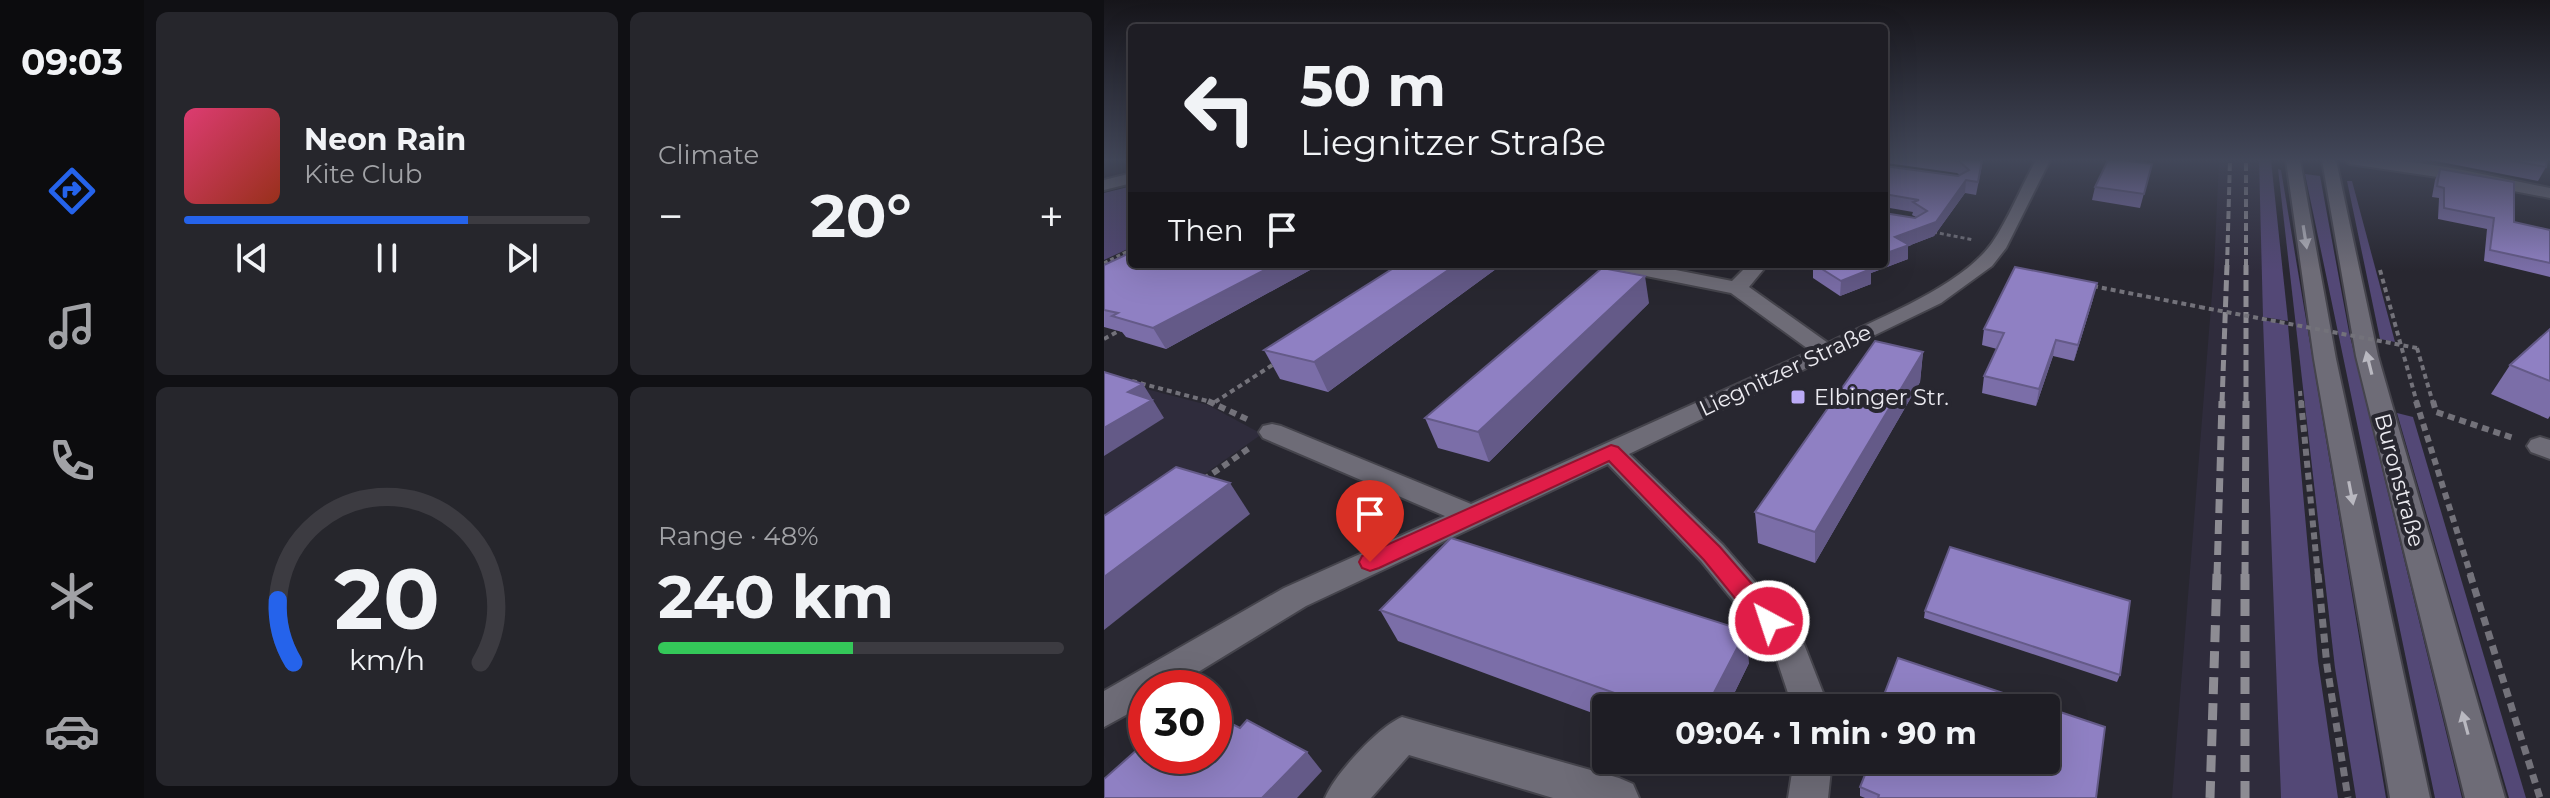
<!DOCTYPE html>
<html lang="en">
<head>
<meta charset="utf-8">
<style>
	:root { --surface:#1e1d24; --page:#26262c; --text:#f1f3f6; --muted:#a1a2a6; --line:#3c3b41; --accent:#2563eb }
	body { margin:0; font-family:Montserrat,sans-serif; background:var(--page); color:var(--text); height:100vh; display:flex; flex-direction:column; font-size:30px; white-space:nowrap }
	* { box-sizing:border-box; margin:0 }
	p { font-size:26px; color:var(--muted) }
	.icon { flex:none; width:44px; height:44px; fill:none; stroke:currentColor; stroke-width:2; stroke-linecap:round; stroke-linejoin:round }
	.map { position:relative; flex:1; overflow:hidden }
	.drawer { display:flex; flex-direction:column; gap:12px; padding:12px; background:#101014; width:960px }
	.drawer>* { flex:none }
	.banner { position:absolute; left:24px; top:24px; width:760px; height:244px; border-radius:8px; box-shadow:0 8px 32px #0002,0 0 0 2px var(--line); background:#1e1d24; color:var(--text); overflow:hidden }
	.speed { position:absolute; left:24px; top:670px; display:flex; gap:16px; font-size:40px; font-weight:700; text-align:center }
	.speed>* { display:grid; place-content:center; width:104px; height:104px; border-radius:50%; background:var(--surface); box-shadow:0 8px 32px #0002,0 0 0 2px var(--line); line-height:1 }
	.speed .limit { border:12px solid #d22; background:#fff; color:#111 }
	.pin { position:absolute; display:grid; place-items:center; width:68px; height:68px; color:#fff; margin:-82px -34px; border-radius:50% 50% 50% 0; rotate:-45deg; box-shadow:0 0 8px #0007 }
	.pin .icon { rotate:45deg }
	.me { position:absolute; width:88px; margin:-44px; rotate:320deg; stroke-linejoin:round; filter:drop-shadow(0 0 6px #0008) }
	.turn { display:flex; align-items:center; gap:28px; height:168px; padding:0 40px; font-size:36px }
	.turn .icon { width:104px; height:104px; stroke-width:2.5 }
	.turn b { display:block; font-size:56px; line-height:68px }
	.then { display:flex; align-items:center; height:76px; padding:0 40px; background:#0003; gap:16px; font-size:30px }
	.big { font-size:60px; font-weight:700; line-height:1.1 }
	.drawer .widget { flex:1; display:flex; flex-direction:column; justify-content:center; gap:12px; min-width:0; padding:0 28px; border-radius:12px; background:var(--page) }
	.drawer .dial { align-items:center; gap:0 }
	.dial svg { height:208px; overflow:visible; fill:none; stroke:var(--line); stroke-width:7; stroke-linecap:round; text-anchor:middle }
	.dial text { fill:var(--text); stroke:none }
	.song { display:flex; align-items:center; gap:24px }
	.cover { width:96px; height:96px; border-radius:12px; background:linear-gradient(135deg,hsl(340 70% 55%),hsl(10 70% 35%)) }
	.played { height:8px; border-radius:4px; background:linear-gradient(90deg,var(--accent) 70%,var(--line) 70%) }
	.keys { display:flex; justify-content:space-around; direction:ltr }
	.heat { display:flex; justify-content:space-between; align-items:center; font-size:44px; direction:ltr }
	.charge { height:12px; border-radius:6px; background:linear-gradient(90deg,#34c759 48%,var(--line) 0) }
	.drawer .tiles { flex:1; display:grid; gap:12px; grid-template-columns:repeat(2,1fr) }
	.trip { position:absolute; left:488px; top:694px; width:468px; height:80px; border-radius:8px; background:var(--surface); box-shadow:0 8px 32px #0002,0 0 0 2px var(--line); font-weight:700; line-height:80px; text-align:center }
	main { display:flex; flex:1; min-height:0 }
	.tab-bar { display:flex; flex-direction:column; width:144px; justify-content:space-around; align-items:center; background:#0c0c0e; color:var(--muted) }
	.tab-bar .icon { width:56px; height:56px }
	.tab-bar .on { color:var(--accent) }
	.tab-bar b { font-size:36px; color:var(--text) }
	.map>svg:first-child { display:block }
	.built { fill:#2f2c3c }
	.green { fill:#534876 }
	.lines { fill:none; stroke-linecap:round; stroke-linejoin:round }
	.minor-casing { stroke:#45444c; stroke-width:4 }
	.path-far3 { stroke:#73727a; stroke-width:3; stroke-dasharray:4 3; stroke-linecap:butt }
	.path-far2 { stroke:#73727a; stroke-width:4; stroke-dasharray:5 4; stroke-linecap:butt }
	.path-far1 { stroke:#73727a; stroke-width:6; stroke-dasharray:7 5; stroke-linecap:butt }
	.path { stroke:#73727a; stroke-width:7; stroke-dasharray:9 6; stroke-linecap:butt }
	.minor { fill:#6e6c77; fill-rule:evenodd }
	.rail-far3 { stroke:#8d8c93; stroke-width:4; stroke-dasharray:8 4; stroke-linecap:butt }
	.rail-far2 { stroke:#8d8c93; stroke-width:5; stroke-dasharray:11 5; stroke-linecap:butt }
	.rail-far1 { stroke:#8d8c93; stroke-width:7; stroke-dasharray:14 7; stroke-linecap:butt }
	.rail { stroke:#8d8c93; stroke-width:9; stroke-dasharray:17 9; stroke-linecap:butt }
	.path-bridge { stroke:#73727a; stroke-width:4; stroke-dasharray:5 4; stroke-linecap:butt }
	.wall { fill:#7b6ea8 }
	.shaded-wall { fill:#645a88 }
	.building { fill:#8f80c3; stroke:#645a88; stroke-width:2 }
	.oneway { fill:#b9b8c0 }
	.route { fill:#e11d48; stroke:#92132f; stroke-width:2 }
	.poi-dot { fill:#bbaaf6; stroke:#282730; stroke-width:3 }
	.labels { text-anchor:middle; stroke-width:8; stroke-linejoin:round; paint-order:stroke }
	.street-label { font-size:22px; fill:#ebeaf0; stroke:#282730 }
	.poi-label { font-size:22px; fill:#ebeaf0; stroke:#282730; text-anchor:start }
</style>
</head>
<body>
<main>
<nav class="tab-bar">
<b>09:03</b>
<svg class="icon on" aria-label="directions" viewBox="0 0 24 24"><path d="M12 3l9 9-9 9-9-9zM9 14v-3h6M13 9l2 2-2 2"/></svg>
<svg class="icon" aria-label="music" viewBox="0 0 24 24"><path d="M9 18V5l10-2v13"/><circle cx="6" cy="18" r="3"/><circle cx="16" cy="16" r="3"/></svg>
<svg class="icon" aria-label="phone" viewBox="0 0 24 24"><path d="M5 4h4l2 5-3 2q2 4 5 5l2-3 5 2v4C11 20 4 13 5 4z"/></svg>
<svg class="icon" aria-label="climate" viewBox="0 0 24 24"><path d="M12 3v18M4 7l16 10M4 17L20 7"/></svg>
<svg class="icon" aria-label="car" viewBox="0 0 24 24"><path d="M5 17H2v-5l4-1 3-4h7l3 4 3 1v5h-3M9 17h6M6 11h13"/><circle cx="7" cy="17" r="2"/><circle cx="17" cy="17" r="2"/></svg>
</nav>
<section class="drawer">
<div class="tiles">
<div class="widget">
<div class="song"><i class="cover"></i><div><b>Neon Rain</b><p>Kite Club</p></div></div>
<div class="played"></div>
<div class="keys"><svg class="icon" aria-label="previous" viewBox="0 0 24 24"><path d="M18 5L8 12l10 7zM5 5v14"/></svg><svg class="icon" aria-label="pause" viewBox="0 0 24 24"><path d="M8 5v14M16 5v14"/></svg><svg class="icon" aria-label="next" viewBox="0 0 24 24"><path d="M6 5l10 7-10 7zM19 5v14"/></svg></div>
</div>
<div class="widget"><p>Climate</p>
<div class="heat"><a>−</a><b class="big">20°</b><a>+</a></div>
</div>
<div class="widget dial"><svg viewBox="0 0 100 80">
<path d="M14 69A42 42 0 1 1 86 69"/>
<path d="M14 69A42 42 0 0 1 8 45" stroke="#2563eb"/>
<text x="50" y="56" font-size="32" font-weight="700">20</text>
<text x="50" y="72" font-size="11">km/h</text>
</svg></div>
<div class="widget"><p>Range · 48%</p><b class="big">240 km</b><div class="charge"></div></div>
</div>
</section>
<div class="map">
<svg width="1446" height="798" viewBox="0 0 1446 798">
	<rect width="100%" height="100%" fill="#282730"/>
	<!-- built -->
	<g class="built">
		<polygon points="1115,160 1155,160 1177,798 1068,798 1110,268"/>
		<polygon points="0,378 104,405 158,434 0,544"/>
	</g>
	<!-- green -->
	<g class="green">
		<polygon points="1155,160 1167,160 1184,321 1159,317"/>
		<polygon points="1174,169 1177,170 1282,798 1252,798 1231,668"/>
		<polygon points="1201,174 1216,176 1245,332 1358,798 1331,798"/>
		<polygon points="1243,181 1248,181 1291,342 1276,339"/>
		<polygon points="28,186 28,247 0,260 0,193"/>
		<polygon points="1159,320 1184,325 1214,661 1234,798 1177,798"/>
		<polygon points="1293,413 1309,417 1422,798 1405,798"/>
	</g>
	<g class="lines">
		<defs>
			<g id="minor">
				<path d="M932 160H946L902 248 888 266 837 303 525 454 619 545 696 634 725 708H689L670 651 597 561 504 464 202 606 68 688H42V704L0 727V691L180 588 341 516 159 438 155 432 159 426 168 424 177 426 367 504 707 351 627 293 512 270 503 264H541L628 281 645 264H664L645 287 724 343C772 319 857 287 888 243 905 218 917 187 932 160Z"/>
				<polygon points="1182,160 1196,160 1232,359 1326,798 1286,798 1210,359"/>
				<polygon points="1218,160 1232,160 1274,356 1401,798 1361,798 1252,356"/>
				<path d="M1239 160C1307 155 1379 175 1446 188V198L1347 179 1246 164Z"/>
				<polygon points="28,173 28,183 0,190 0,180"/>
				<polygon points="1436,437 1446,440 1446,459 1427,452 1423,446 1427,440"/>
				<path d="M298 717 515 778 529 784 535 798H449L305 755 267 798H221C231 774 274 727 298 717Z"/>
				<polygon points="690,760 728,760 724,798 684,798"/>
			</g>
		</defs>
		<!-- minor casing -->
		<use href="#minor" class="minor-casing"/>
		<!-- path-far3 -->
		<g class="path-far3">
			<polyline points="829,232 870,240"/>
			<polyline points="0,263 28,249"/>
		</g>
		<!-- path-far2 -->
		<g class="path-far2">
			<polyline points="1276,270 1313,403"/>
			<polyline points="989,286 1096,307"/>
			<polyline points="0,339 20,328"/>
			<polyline points="1313,348 1329,403"/>
			<polyline points="28,381 111,403"/>
			<polyline points="1196,391 1197,403"/>
			<polyline points="111,402 173,362"/>
		</g>
		<!-- path-far1 -->
		<g class="path-far1">
			<polyline points="104,401 147,421"/>
			<polyline points="1197,401 1214,576"/>
			<polyline points="1312,401 1367,576"/>
			<polyline points="1329,401 1332,412 1412,439"/>
			<polyline points="99,480 147,447"/>
		</g>
		<!-- path -->
		<g class="path">
			<polyline points="1214,574 1223,666 1244,798"/>
			<polyline points="1366,574 1436,798"/>
		</g>
		<!-- minor -->
		<use href="#minor" class="minor"/>
		<!-- rail-far3 -->
		<g class="rail-far3">
			<polyline points="1123,267 1126,160"/>
			<polyline points="1142,267 1142,160"/>
		</g>
		<!-- rail-far2 -->
		<g class="rail-far2">
			<polyline points="1118,403 1123,265"/>
			<polyline points="1142,403 1142,265"/>
		</g>
		<!-- rail-far1 -->
		<g class="rail-far1">
			<polyline points="1113,576 1118,401"/>
			<polyline points="1141,576 1142,401"/>
		</g>
		<!-- rail -->
		<g class="rail">
			<polyline points="1106,798 1113,574"/>
			<polyline points="1141,798 1141,574"/>
		</g>
		<!-- path-bridge -->
		<polyline class="path-bridge" points="1096,307 1313,348"/>
	</g>
	<!-- wall -->
	<g class="wall">
		<polygon points="783,160 879,160 872,195 861,193 830,236 804,246 804,259 767,273 767,284 736,296 709,278 709,264 780,264 812,217 808,215 809,212 780,207 780,166 854,176 856,175 853,173 783,163"/>
		<polygon points="1327,160 1443,160 1442,167 1434,181"/>
		<polygon points="1028,161 1048,164 1036,208 988,200 991,187"/>
		<polygon points="1336,169 1410,222 1446,230 1446,277 1380,261 1383,229 1334,219 1335,198 1328,197 1331,180"/>
		<polygon points="28,264 217,264 62,349 22,337 18,332 0,327 0,265"/>
		<polygon points="396,266 224,392 176,379 160,350"/>
		<polygon points="989,299 970,361 949,356 932,406 878,393 880,376 893,349 878,345 880,329"/>
		<polygon points="545,303 385,462 334,448 321,418"/>
		<polygon points="1446,329 1446,416 1444,419 1387,394 1406,365"/>
		<polygon points="819,352 816,382 711,563 654,543 651,512"/>
		<polygon points="276,610 645,663 623,708 502,708 502,718 294,641"/>
		<polygon points="821,611 1016,675 1013,682 820,618"/>
		<polygon points="756,787 992,798 761,798 756,796"/>
	</g>
	<!-- shaded-wall -->
	<g class="shaded-wall">
		<polygon points="862,180 861,193 830,236 804,246 804,259 767,273 767,284 736,296 737,281 757,264 780,264 780,254 791,237"/>
		<polygon points="172,264 217,264 62,349 49,328"/>
		<polygon points="353,264 396,264 396,266 224,392 210,362"/>
		<polygon points="541,276 545,303 385,462 374,432"/>
		<polygon points="993,283 989,299 970,361 974,345"/>
		<polygon points="952,340 949,356 932,406 935,389"/>
		<polygon points="819,352 816,382 711,563 711,532"/>
		<polygon points="39,384 60,418 0,456 0,428 24,392"/>
		<polygon points="126,483 146,514 0,630 0,577"/>
		<polygon points="642,631 645,663 623,708 602,708"/>
		<polygon points="203,752 218,771 193,798 158,798"/>
	</g>
	<!-- building -->
	<g class="building">
		<polygon points="846,160 878,160 874,182 862,180 832,222 791,237 805,245 780,254 780,213 811,218 823,211 809,202 815,200 780,194 780,166 854,176 865,170 855,161"/>
		<polygon points="1004,160 1017,160 1048,164 1040,194 991,187"/>
		<polygon points="1404,160 1443,160 1442,167"/>
		<polygon points="1336,169 1410,182 1410,222 1446,230 1446,263 1386,250 1390,218 1340,208 1340,188 1333,186"/>
		<polygon points="28,252 28,264 172,264 49,328 8,316 14,313 0,310 0,265"/>
		<polygon points="296,264 353,264 210,362 160,350"/>
		<polygon points="710,264 758,264 767,269 737,281"/>
		<polygon points="911,267 993,283 974,345 952,340 935,389 880,376 900,333 880,329"/>
		<polygon points="498,268 541,276 374,432 321,418"/>
		<polygon points="1446,329 1446,381 1406,365"/>
		<polygon points="771,341 819,352 711,532 651,512"/>
		<polygon points="0,372 39,384 24,392 48,400 0,428"/>
		<polygon points="72,467 126,483 0,577 0,516"/>
		<polygon points="347,538 642,631 602,708 553,708 276,610"/>
		<polygon points="846,547 1026,601 1016,675 821,611"/>
		<polygon points="794,658 1001,727 992,798 774,798 775,795 756,787 767,760 942,760 942,708 775,708"/>
		<polygon points="110,715 136,728 143,720 203,752 158,798 0,798 0,779 35,748 42,752 42,756 49,756 54,759 57,756 110,756"/>
	</g>
	<!-- one-way arrows -->
	<defs><path id="oneway-solid" d="M-6-.8H1V-3.2L6.5 0L1 3.2V.8H-6Z" transform="scale(2)"/></defs>
	<g class="oneway">
		<use href="#oneway-solid" transform="translate(1201 237) rotate(81)"/>
		<use href="#oneway-solid" transform="translate(1265 363) rotate(-104)"/>
		<use href="#oneway-solid" transform="translate(1247 493) rotate(79)"/>
		<use href="#oneway-solid" transform="translate(1361 723) rotate(-105)"/>
	</g>
	<!-- sky -->
	<linearGradient id="sky" x2="0" y2="1"><stop stop-color="#16151a"/><stop offset="0.59" stop-color="#424759"/><stop offset="1" stop-color="#424759" stop-opacity="0"/></linearGradient>
	<rect width="1446" height="271" fill="url(#sky)"/>
	<!-- route -->
	<polygon class="route" points="507,445 514,447 616,547 674,614 677,621 674,629 665,632 656,629 600,560 505,461 275,568 266,571 258,568 255,562 258,556"/>
	<!-- markers -->
	<rect class="poi-dot" x="686" y="389" width="16" height="16" rx="4"/>
	<g class="labels">
		<!-- street labels -->
		<g class="street-label">
			<text transform="translate(681 370) rotate(-25)" y="8">Liegnitzer Straße</text>
			<text transform="translate(1296 480) rotate(75)" y="8">Buronstraße</text>
		</g>
		<!-- poi labels -->
		<g class="poi-label">
			<text x="710" y="405">Elbinger Str.</text>
		</g>
	</g>
</svg>
<div class="speed"><div class="limit">30</div></div>
<div class="pin" style="left:266px;top:562px;background:#d93025"><svg class="icon" aria-label="arrive" viewBox="0 0 24 24"><path d="M6 21V4h12l-3 4 3 4H6"/></svg></div>
<svg class="me" style="left:665px;top:621px" viewBox="-20 -20 40 40"><circle r="17" fill="#e11d48" stroke="#fff" stroke-width="3"/><path d="M0-11L8 9 0 5-8 9z" fill="#fff"/></svg>
<div class="trip">09:04 · 1 min · 90 m</div>
<div class="banner">
<div class="turn"><svg class="icon" aria-label="left" viewBox="0 0 24 24"><path d="M17 20v-9H6M10 6l-5 5 5 5"/></svg><div><b>50 m</b>Liegnitzer Straße</div></div>
<div class="then">Then<svg class="icon" aria-label="arrive" viewBox="0 0 24 24"><path d="M6 21V4h12l-3 4 3 4H6"/></svg></div>
</div>
</div>
</main>
</body>
</html>
